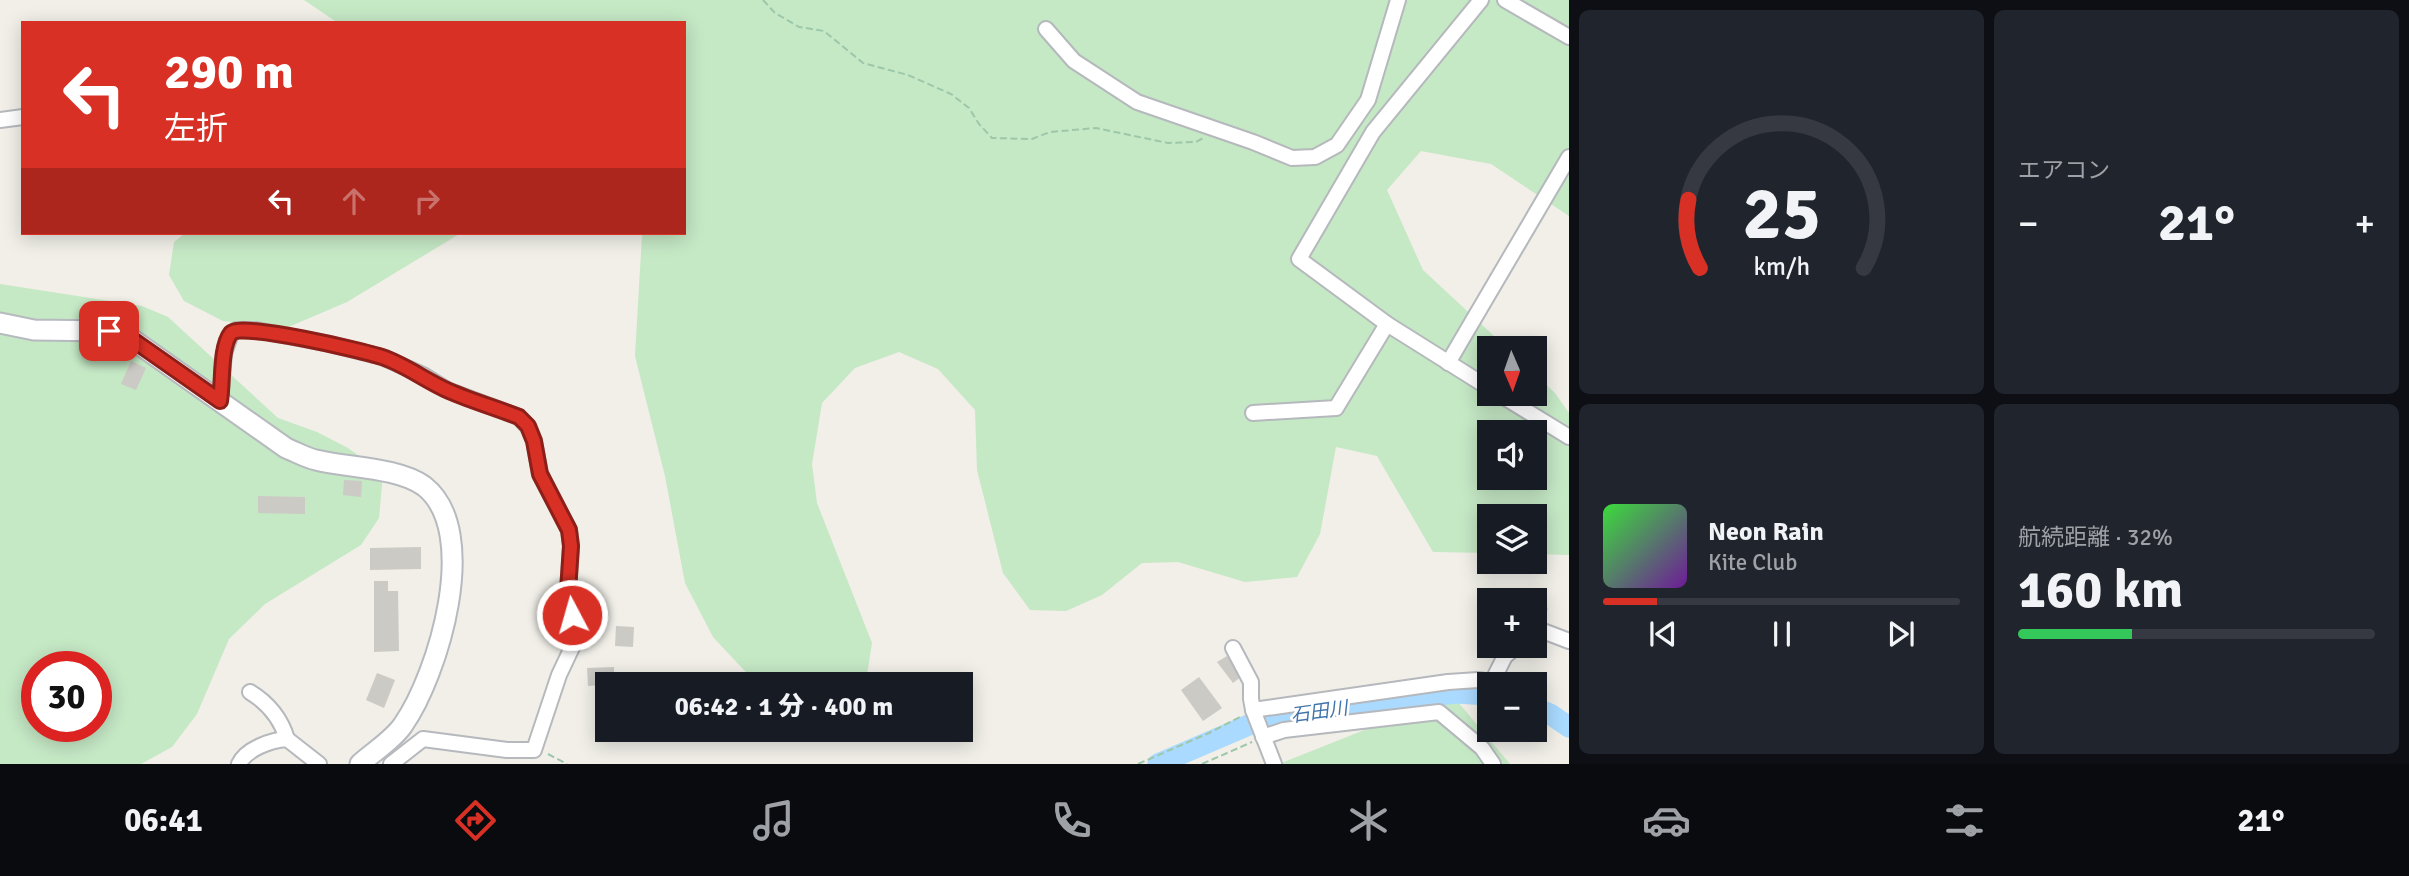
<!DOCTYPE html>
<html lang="ja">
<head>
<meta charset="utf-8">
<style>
	:root { --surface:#171b24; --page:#20242c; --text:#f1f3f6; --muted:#9ea1a6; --line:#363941; --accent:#d93025 }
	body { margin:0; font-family:Signika,"Noto Sans JP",sans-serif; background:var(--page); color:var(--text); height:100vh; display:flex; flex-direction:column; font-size:26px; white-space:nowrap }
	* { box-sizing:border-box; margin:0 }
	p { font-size:23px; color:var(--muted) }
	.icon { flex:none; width:38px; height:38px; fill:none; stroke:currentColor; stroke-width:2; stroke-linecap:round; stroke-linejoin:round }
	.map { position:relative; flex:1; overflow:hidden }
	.details { display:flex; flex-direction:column; gap:10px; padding:10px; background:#0d0f14; width:840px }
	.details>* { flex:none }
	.guide { position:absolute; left:21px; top:21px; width:665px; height:214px; border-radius:0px; box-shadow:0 4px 18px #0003; background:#d93025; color:#fff; overflow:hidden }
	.needle { width:46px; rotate:178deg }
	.buttons { position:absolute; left:1477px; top:336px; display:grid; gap:14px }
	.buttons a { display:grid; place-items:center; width:70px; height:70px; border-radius:0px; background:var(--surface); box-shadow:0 4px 18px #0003; font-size:35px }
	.speed { position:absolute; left:21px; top:651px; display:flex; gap:14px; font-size:35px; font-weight:700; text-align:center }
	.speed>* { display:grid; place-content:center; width:91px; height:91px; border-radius:50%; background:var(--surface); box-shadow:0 4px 18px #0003; line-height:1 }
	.speed .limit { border:10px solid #d22; background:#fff; color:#111 }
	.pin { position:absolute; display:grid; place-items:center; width:60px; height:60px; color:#fff; margin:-30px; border-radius:14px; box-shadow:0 4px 10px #0006 }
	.me { position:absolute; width:77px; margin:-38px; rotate:354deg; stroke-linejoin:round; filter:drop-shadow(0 0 5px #0008) }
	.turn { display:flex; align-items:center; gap:24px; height:147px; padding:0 28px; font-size:32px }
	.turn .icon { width:91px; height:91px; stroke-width:2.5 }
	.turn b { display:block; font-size:49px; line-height:60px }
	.lanes { display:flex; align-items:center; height:66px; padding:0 28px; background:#0003; justify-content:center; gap:35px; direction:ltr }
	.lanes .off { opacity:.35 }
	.big { font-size:52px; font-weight:800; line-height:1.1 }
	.details .card { flex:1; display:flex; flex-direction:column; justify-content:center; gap:10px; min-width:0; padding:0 24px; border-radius:10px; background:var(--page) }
	.details .dial { align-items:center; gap:0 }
	.dial svg { height:182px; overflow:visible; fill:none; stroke:var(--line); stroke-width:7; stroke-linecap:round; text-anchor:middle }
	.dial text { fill:var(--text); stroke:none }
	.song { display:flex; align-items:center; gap:21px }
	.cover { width:84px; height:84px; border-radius:10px; background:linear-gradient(135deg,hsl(120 70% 55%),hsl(280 70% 35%)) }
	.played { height:7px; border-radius:4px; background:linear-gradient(90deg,var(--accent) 15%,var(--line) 15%) }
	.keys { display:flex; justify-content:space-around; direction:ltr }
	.heat { display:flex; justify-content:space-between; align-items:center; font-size:38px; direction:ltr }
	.charge { height:10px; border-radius:5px; background:linear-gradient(90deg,#34c759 32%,var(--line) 0) }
	.details .tiles { flex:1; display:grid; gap:10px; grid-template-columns:repeat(2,1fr) }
	.trip { position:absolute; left:595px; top:672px; width:378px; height:70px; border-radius:0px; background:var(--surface); box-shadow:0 4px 18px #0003; font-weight:800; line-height:70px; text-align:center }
	.dock { display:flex; height:112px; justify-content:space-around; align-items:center; background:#090b0e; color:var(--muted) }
	.dock .icon { width:49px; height:49px }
	.dock .current { color:var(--accent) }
	.dock b { font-size:32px; color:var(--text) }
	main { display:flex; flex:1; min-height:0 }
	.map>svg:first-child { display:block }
	.green { fill:#c5e8c5; fill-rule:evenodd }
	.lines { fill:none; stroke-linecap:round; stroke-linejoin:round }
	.river { stroke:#aadaff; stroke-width:21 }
	.building { fill:#cccac5 }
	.street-casing { stroke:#b5b8bc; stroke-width:18 }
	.secondary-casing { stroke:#b6babf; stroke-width:23 }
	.path { stroke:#9cc7a9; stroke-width:2; stroke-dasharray:7 3.5; stroke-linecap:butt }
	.street { stroke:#fff; stroke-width:14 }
	.secondary { stroke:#fff; stroke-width:19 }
	.route-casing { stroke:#8d1f18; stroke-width:18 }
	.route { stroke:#d93025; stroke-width:12 }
	.labels { text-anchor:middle; stroke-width:5; stroke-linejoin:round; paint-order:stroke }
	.water-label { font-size:19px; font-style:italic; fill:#4174aa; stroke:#fff }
</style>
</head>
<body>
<main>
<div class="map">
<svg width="1569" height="764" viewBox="0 0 1569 764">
	<rect width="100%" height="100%" fill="#f1efe8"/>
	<!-- green -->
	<g class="green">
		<path d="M304 0H1569V216L1491 164 1421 151 1387 190 1423 270 1507 348H1489V394H1535V374L1555 393 1569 413V555L1535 554V516H1489V553L1433 552 1377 456 1336 447 1320 534 1297 577 1245 582 1178 562 1142 563 1102 595 1066 611 1030 610 1003 573 977 470 975 410 938 369 899 352 855 368 822 403 812 464 817 503 872 643 866 681 864 684H757L713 637 685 583 665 476 635 356 642 235 640 233H684V23H338ZM1489 432H1535V478H1489Z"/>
		<polygon points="185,233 461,233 347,302 286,328 223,321 184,301 169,275 174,242"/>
		<path d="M0 284 142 306 168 317 278 418 317 432 348 448 383 473 379 518 361 545 265 604 229 639 197 714 172 747 141 764H0ZM37 667H96V726H37Z"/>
		<polygon points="1452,695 1510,764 1279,764"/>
	</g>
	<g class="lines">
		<!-- river -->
		<g class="river">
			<polyline points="1535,708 1550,714 1569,727"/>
			<polyline points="1158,764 1251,724 1291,714 1455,693 1489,695"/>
		</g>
	</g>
	<!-- building -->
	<g class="building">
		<polygon points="131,361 146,368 136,390 121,384"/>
		<polygon points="344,480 362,481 361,497 343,495"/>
		<polygon points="258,496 305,497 305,514 258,513"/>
		<polygon points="421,547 421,569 370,570 370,548"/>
		<polygon points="374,581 388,581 388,591 398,591 399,651 374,652"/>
		<polygon points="1542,604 1548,609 1539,622 1535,620 1535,614"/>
		<polygon points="616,626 634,627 633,647 615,646"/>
		<polygon points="1227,656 1242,676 1233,683 1217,662"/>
		<polygon points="614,667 614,684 588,686 587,668"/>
		<polygon points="377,673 395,680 384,708 366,700"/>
		<polygon points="1199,677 1222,708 1203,721 1181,690"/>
	</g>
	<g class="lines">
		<defs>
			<g id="street">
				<polyline points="1481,0 1373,132 1299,259 1387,324 1489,388"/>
				<polyline points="1505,0 1569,37"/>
				<polyline points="1046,29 1074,61 1137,102 1253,142 1292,158 1315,157 1337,145 1368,100 1398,0"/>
				<polyline points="0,120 23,117"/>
				<polyline points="1448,363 1569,157"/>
				<polyline points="1499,394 1569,437"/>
				<polyline points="220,401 224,353 231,334 236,330 256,330 330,344 382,357 423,375 447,390 519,417 528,427 534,441 540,474 569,530 571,546 568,591 576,639 559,675 534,750 507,750 423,739 391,764"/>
				<polyline points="1253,413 1336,408 1387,324"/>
				<polyline points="1535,628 1569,641"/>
				<polyline points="1233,648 1251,682 1251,699 1253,710 1274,764"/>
				<polyline points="1492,682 1505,656 1517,646"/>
				<path d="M250 692C268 703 281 719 287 739"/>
				<polyline points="1253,710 1448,682 1478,680 1506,684"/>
				<polyline points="1263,737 1284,730 1439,712 1482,748 1493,764"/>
				<path d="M239 764C246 749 271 740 287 739L319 764"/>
			</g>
			<path id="secondary" d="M0 323 34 330 109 331 133 340 286 448C296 452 306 458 316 460 348 468 397 467 424 486 482 531 438 675 403 725 393 740 373 752 360 764"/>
		</defs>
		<!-- street casing -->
		<use href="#street" class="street-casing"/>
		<!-- secondary casing -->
		<use href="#secondary" class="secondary-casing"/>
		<!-- path -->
		<g class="path">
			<polyline points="763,0 775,13 799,27 824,31 863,63 908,75 951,94 969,108 979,124 992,138 1032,139 1050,132 1096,128 1168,143 1196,142 1203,138"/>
			<polyline points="548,754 567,764"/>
			<polyline points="1138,764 1209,733 1242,716"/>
			<polyline points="1202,764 1252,742"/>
		</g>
		<!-- street -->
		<use href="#street" class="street"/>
		<!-- secondary -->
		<use href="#secondary" class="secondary"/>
	</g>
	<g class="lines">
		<defs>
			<path id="route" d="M109 331 133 340 220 401C223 383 220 347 231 333 241 322 364 351 382 357 406 365 426 381 449 391 472 401 496 408 519 417L528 426 534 441 540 474 569 530 571 546 568 591 572 615"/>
		</defs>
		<!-- route casing -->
		<use href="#route" class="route-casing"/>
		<!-- route -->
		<use href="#route" class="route"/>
	</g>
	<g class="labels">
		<!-- water labels -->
		<g class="water-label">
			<text transform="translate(1319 711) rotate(-8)" y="7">石田川</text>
		</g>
	</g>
</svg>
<div class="buttons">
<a><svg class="needle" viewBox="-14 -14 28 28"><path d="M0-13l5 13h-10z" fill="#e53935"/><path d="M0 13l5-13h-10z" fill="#9ea1a6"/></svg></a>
<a><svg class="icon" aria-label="sound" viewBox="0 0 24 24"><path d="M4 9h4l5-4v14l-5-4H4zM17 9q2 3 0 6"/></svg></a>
<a><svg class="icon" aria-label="layers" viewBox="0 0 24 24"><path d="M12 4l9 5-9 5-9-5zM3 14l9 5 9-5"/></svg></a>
<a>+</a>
<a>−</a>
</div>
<div class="speed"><div class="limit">30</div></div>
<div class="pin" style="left:109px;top:331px;background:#d93025"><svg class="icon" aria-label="arrive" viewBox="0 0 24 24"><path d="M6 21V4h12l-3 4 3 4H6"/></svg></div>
<svg class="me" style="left:572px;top:615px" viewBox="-20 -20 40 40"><circle r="17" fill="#d93025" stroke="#fff" stroke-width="3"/><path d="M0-11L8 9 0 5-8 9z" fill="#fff"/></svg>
<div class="trip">06:42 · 1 分 · 400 m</div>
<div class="guide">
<div class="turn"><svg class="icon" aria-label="left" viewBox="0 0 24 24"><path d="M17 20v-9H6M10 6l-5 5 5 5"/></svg><div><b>290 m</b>左折</div></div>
<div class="lanes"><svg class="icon" aria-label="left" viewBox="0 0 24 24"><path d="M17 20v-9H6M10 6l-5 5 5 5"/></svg><svg class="icon off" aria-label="ahead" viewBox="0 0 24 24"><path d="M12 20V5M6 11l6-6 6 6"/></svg><svg class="icon off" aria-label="right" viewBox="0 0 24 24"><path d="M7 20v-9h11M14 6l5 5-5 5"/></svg></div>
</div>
</div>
<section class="details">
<div class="tiles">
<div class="card dial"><svg viewBox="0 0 100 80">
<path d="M14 69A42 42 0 1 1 86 69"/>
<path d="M14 69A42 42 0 0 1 9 39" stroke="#d93025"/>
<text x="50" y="56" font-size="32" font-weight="700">25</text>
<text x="50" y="72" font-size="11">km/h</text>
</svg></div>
<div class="card"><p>エアコン</p>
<div class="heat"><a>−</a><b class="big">21°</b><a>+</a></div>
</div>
<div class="card">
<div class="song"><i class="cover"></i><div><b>Neon Rain</b><p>Kite Club</p></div></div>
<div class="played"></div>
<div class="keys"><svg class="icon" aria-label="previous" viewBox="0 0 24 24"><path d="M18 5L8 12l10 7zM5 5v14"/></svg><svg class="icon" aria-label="pause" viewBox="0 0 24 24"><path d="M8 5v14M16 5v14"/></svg><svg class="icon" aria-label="next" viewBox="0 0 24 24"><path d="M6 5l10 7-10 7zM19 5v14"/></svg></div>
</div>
<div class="card"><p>航続距離 · 32%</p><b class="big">160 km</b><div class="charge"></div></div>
</div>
</section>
</main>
<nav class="dock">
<b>06:41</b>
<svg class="icon current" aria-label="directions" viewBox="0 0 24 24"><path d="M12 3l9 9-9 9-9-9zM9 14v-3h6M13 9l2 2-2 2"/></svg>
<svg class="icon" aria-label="music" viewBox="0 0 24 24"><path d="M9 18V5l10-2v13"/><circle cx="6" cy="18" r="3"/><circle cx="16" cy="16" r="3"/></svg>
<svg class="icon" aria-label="phone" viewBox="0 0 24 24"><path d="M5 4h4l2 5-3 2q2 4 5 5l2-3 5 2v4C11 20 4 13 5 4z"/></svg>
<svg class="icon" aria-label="climate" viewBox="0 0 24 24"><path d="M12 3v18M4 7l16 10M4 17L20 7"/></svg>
<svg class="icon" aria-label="car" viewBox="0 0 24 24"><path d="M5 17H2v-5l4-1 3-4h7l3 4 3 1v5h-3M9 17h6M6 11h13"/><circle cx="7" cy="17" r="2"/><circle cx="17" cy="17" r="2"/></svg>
<svg class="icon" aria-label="filters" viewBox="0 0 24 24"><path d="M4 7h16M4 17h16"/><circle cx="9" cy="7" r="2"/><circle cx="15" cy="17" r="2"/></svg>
<b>21°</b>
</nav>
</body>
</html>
